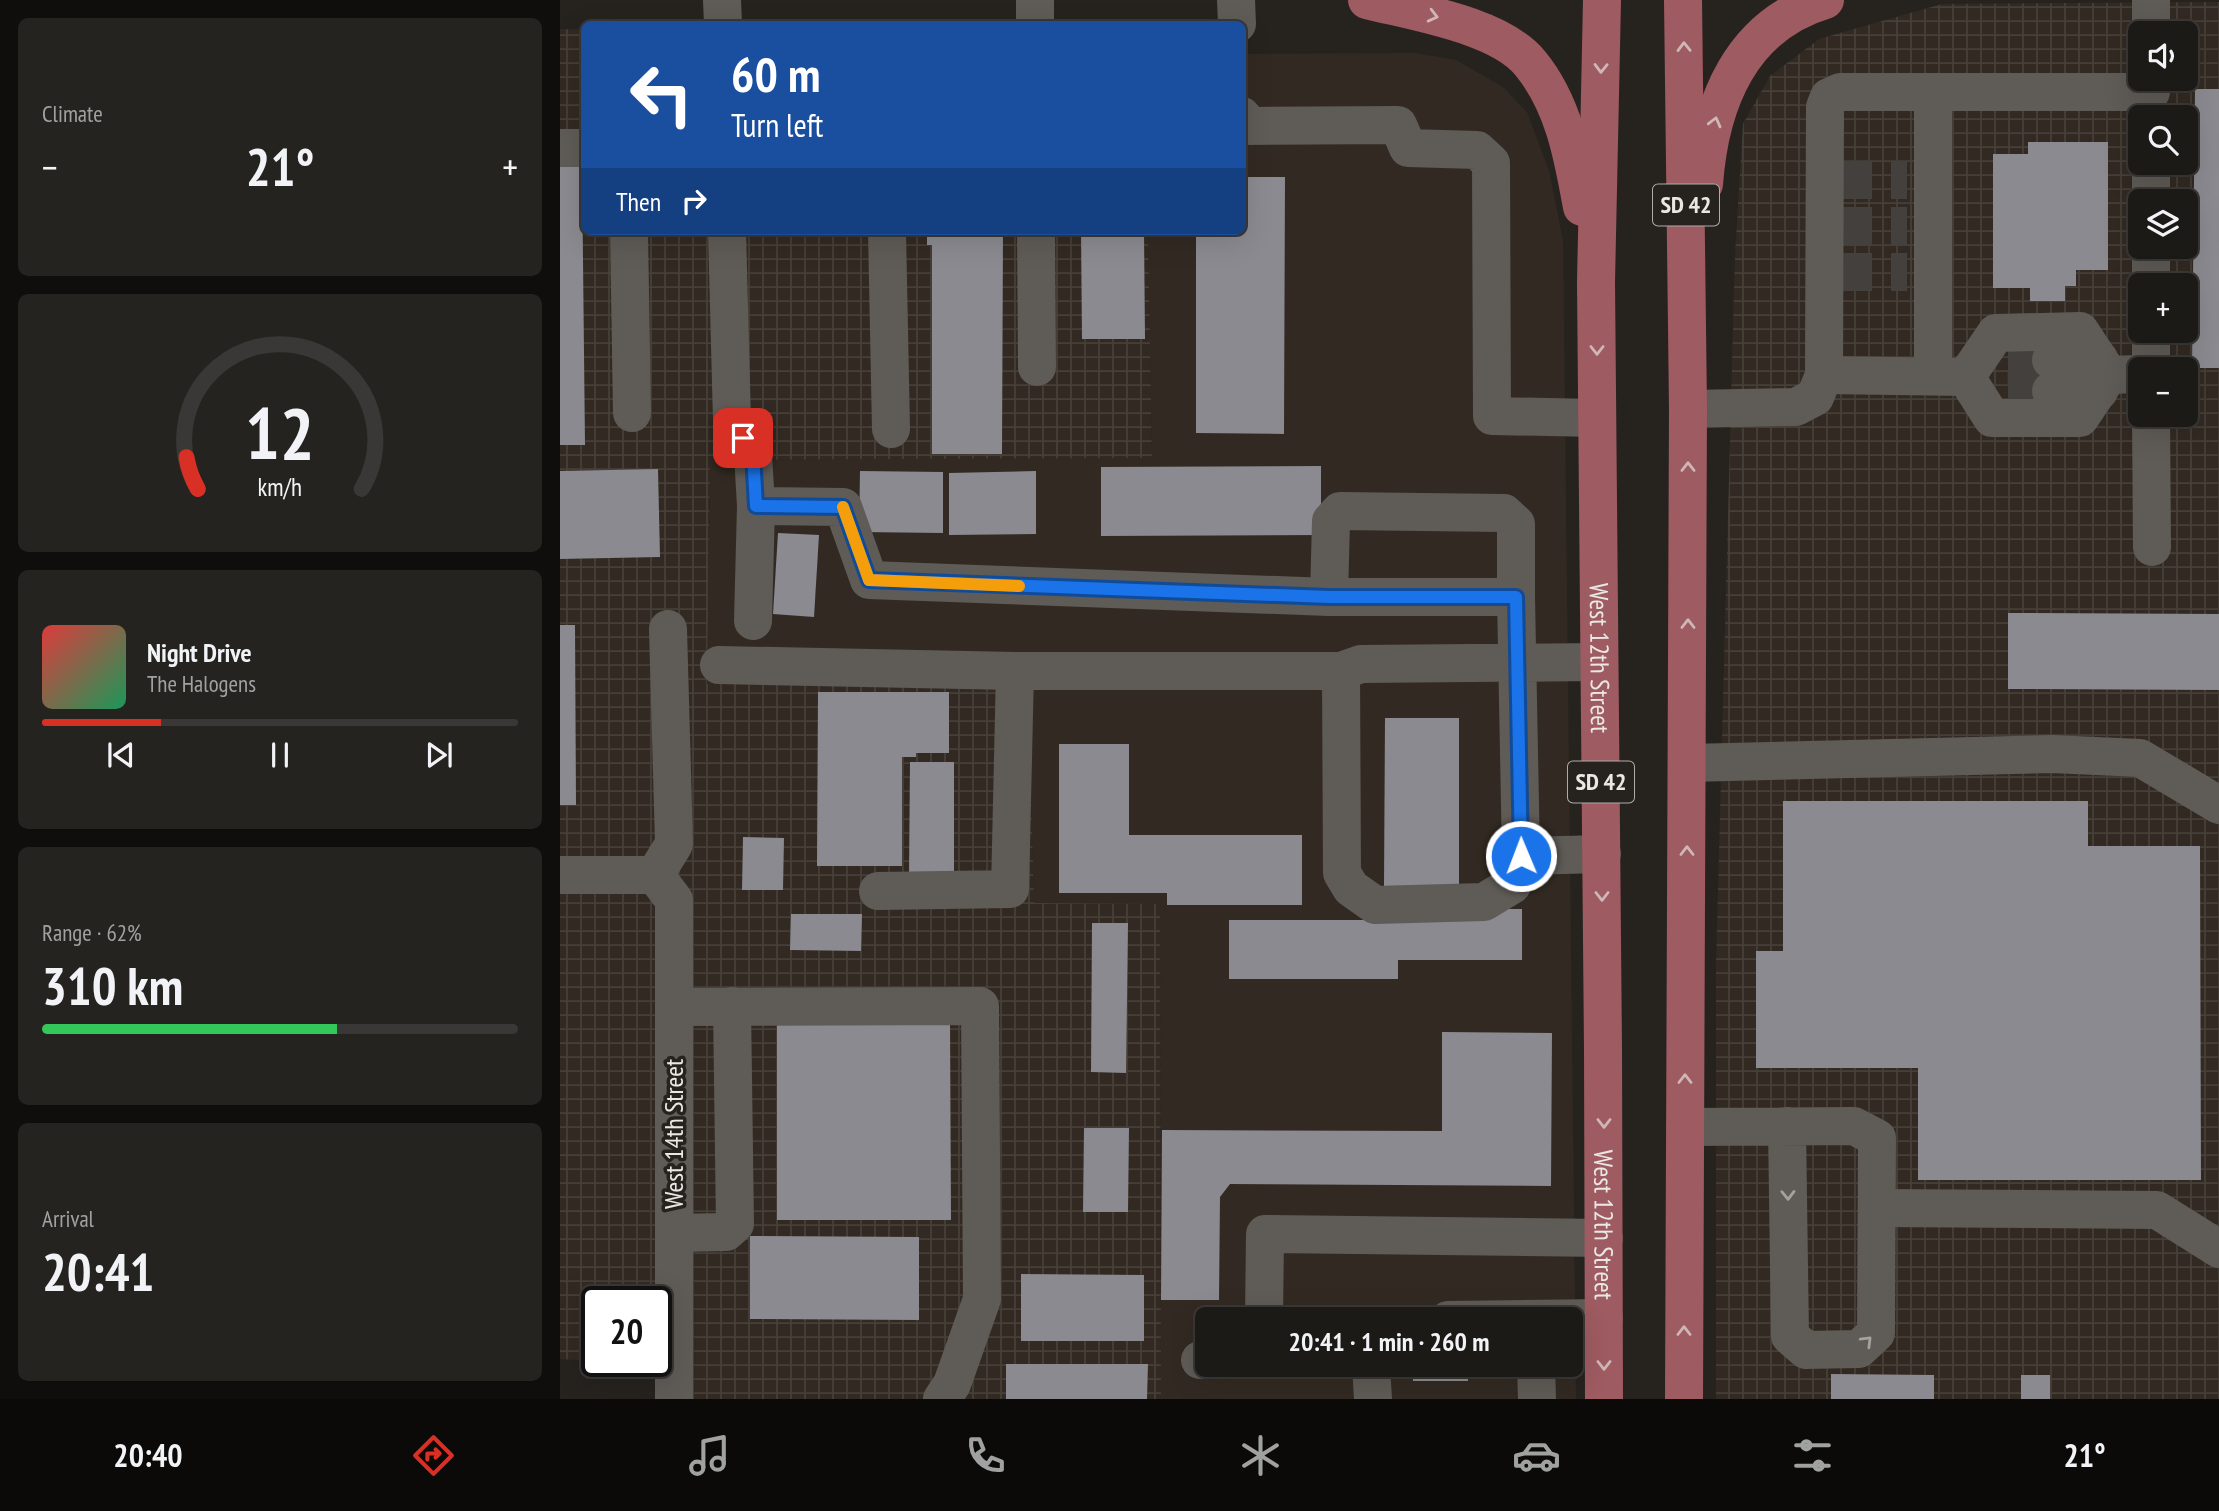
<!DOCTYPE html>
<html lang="en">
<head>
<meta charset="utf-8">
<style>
	:root { --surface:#1c1a17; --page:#252320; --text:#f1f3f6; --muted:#a0a1a1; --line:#3a3836; --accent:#d93025 }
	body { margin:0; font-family:"PT Sans Narrow",sans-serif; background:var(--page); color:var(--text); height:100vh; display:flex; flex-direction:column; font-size:26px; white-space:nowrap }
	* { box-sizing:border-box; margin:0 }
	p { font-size:23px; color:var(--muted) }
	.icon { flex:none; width:38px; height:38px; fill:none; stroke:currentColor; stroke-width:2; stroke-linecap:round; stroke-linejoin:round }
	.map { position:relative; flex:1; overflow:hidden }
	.side { display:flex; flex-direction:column; gap:18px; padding:18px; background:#0f0e0d; width:560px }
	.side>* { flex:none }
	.hud { position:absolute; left:21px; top:21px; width:665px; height:214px; border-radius:10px; box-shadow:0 7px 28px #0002,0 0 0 2px var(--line); background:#1a4fa0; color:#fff; overflow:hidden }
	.controls { position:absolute; left:1568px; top:21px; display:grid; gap:14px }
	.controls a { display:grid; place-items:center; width:70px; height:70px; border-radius:10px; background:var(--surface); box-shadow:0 7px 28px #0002,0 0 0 2px var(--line); font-size:35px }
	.speed { position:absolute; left:21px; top:1286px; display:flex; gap:14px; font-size:35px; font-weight:700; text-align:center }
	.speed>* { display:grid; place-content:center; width:91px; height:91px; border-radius:50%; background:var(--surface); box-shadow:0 7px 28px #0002,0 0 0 2px var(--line); line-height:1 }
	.speed .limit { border:4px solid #111; border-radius:10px; background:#fff; color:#111 }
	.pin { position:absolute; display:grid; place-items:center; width:60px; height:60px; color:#fff; margin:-30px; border-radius:14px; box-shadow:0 4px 10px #0006 }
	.me { position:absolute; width:77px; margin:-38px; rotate:359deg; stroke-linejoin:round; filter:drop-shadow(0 0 5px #0008) }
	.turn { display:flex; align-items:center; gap:24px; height:147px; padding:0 35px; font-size:32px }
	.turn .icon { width:91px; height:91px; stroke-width:2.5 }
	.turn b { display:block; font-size:49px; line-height:60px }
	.then { display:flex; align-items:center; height:66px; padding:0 35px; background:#0003; gap:14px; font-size:26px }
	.big { font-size:52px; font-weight:600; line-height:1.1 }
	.side .widget { flex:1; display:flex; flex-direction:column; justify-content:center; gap:10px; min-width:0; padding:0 24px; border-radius:10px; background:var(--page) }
	.side .dial { align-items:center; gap:0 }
	.dial svg { height:182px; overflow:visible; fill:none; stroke:var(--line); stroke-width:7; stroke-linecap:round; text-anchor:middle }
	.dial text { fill:var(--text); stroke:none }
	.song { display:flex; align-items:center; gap:21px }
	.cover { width:84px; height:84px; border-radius:10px; background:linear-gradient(135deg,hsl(0 70% 55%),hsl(150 70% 35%)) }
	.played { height:7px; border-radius:4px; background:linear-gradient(90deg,var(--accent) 25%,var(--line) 25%) }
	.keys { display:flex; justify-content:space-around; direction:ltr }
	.heat { display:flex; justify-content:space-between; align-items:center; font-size:38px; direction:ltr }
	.charge { height:10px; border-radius:5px; background:linear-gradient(90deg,#34c759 62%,var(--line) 0) }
	.trip { position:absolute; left:635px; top:1307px; width:388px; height:70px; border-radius:10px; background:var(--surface); box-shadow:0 7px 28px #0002,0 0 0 2px var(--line); font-weight:600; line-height:70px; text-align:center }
	.dock { display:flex; height:112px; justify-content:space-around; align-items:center; background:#0b0a09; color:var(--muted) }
	.dock .icon { width:49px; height:49px }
	.dock .selected { color:var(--accent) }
	.dock b { font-size:32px; color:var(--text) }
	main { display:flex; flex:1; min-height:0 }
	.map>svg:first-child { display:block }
	.built { fill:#322a22; fill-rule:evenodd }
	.industrial { fill:url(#industrial-grid); fill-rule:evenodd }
	.building { fill:#8a8a90 }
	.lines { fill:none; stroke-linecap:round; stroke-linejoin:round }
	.minor-tunnel { stroke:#43403d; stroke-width:38; stroke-dasharray:38 19; stroke-linecap:butt }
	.minor { stroke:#5f5b56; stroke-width:38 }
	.major { stroke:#9e5b61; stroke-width:38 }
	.oneway { stroke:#cfb6b7 }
	.oneway2 { stroke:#a4a19e }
	.route-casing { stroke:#114b97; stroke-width:18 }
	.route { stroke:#1a73e8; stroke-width:12 }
	.slow { stroke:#f59e0b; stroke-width:12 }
	.labels { text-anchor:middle; stroke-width:7; stroke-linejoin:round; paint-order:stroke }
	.shield { fill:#26231f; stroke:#afacaa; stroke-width:2 }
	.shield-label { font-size:24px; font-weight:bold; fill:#eae7e5 }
	.street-label { font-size:26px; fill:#eae7e5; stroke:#26231f }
</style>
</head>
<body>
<main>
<section class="side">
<div class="widget"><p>Climate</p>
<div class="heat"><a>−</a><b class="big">21°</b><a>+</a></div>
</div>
<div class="widget dial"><svg viewBox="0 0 100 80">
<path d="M14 69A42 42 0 1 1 86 69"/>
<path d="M14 69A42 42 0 0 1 9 55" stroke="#d93025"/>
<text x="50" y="56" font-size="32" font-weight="700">12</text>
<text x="50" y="72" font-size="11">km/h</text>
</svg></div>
<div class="widget">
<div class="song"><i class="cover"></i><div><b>Night Drive</b><p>The Halogens</p></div></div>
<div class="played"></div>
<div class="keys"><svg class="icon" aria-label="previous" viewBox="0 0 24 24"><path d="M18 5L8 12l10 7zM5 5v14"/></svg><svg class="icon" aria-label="pause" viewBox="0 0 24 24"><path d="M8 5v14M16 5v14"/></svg><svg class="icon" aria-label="next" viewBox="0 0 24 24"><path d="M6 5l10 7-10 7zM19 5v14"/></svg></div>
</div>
<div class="widget"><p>Range · 62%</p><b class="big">310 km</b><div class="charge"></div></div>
<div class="widget"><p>Arrival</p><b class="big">20:41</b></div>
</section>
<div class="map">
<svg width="1659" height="1399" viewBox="0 0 1659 1399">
	<defs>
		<pattern id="industrial-grid" width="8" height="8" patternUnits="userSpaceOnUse" patternTransform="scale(1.75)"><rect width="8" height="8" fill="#322a22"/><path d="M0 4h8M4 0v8" fill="none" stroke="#463f37"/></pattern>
	</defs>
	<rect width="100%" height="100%" fill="#26231f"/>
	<!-- built -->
	<path class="built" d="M855 53 896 60 943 87 967 112 989 171 1003 240 1016 1399H601L600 904 474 903 468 678 147 684 150 460 592 458 588 231H682L683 54ZM648 1320H1012V1365H648Z"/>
	<!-- industrial -->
	<g class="industrial">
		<path d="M1659 2V1399H1156V965L1175 255 1183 124 1210 76 1259 39 1382 4ZM1580 33H1626V79H1580ZM1580 117H1626V163H1580ZM1580 201H1626V247H1580ZM1580 285H1626V331H1580ZM1580 369H1626V415H1580Z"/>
		<polygon points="0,29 24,30 24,231 588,231 592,458 150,460 147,684 468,678 474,903 600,904 601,1399 98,1399 98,1363 62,1362 96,1362 96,1302 37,1302 37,1361 0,1359"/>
	</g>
	<!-- building -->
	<g class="building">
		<polygon points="1635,89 1659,89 1659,368 1632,368"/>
		<polygon points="1468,142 1548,142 1548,270 1516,270 1516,286 1505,286 1505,301 1470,301 1470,288 1433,288 1433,154 1468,154"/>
		<polygon points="0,167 22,167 25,445 0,445"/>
		<polygon points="682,177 725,177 724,434 636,433 636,231 682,231"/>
		<polygon points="367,231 443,231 442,454 372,454 372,245 367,245"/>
		<polygon points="521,231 584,231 585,339 522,339"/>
		<polygon points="761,466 761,535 541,536 541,467"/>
		<polygon points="98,469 100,557 0,559 0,471"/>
		<polygon points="300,471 383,472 383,533 299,532"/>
		<polygon points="476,471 476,534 389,535 389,473"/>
		<polygon points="218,533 259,535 254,617 213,614"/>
		<polygon points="1448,613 1659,614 1659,690 1448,689"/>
		<polygon points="0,625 15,625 16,805 0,805"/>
		<polygon points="258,692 389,692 389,753 356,753 356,757 342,757 342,866 257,866"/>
		<polygon points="825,718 899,718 899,886 824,886"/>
		<polygon points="499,744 569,744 569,835 742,835 742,905 607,905 607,893 499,893"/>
		<polygon points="350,762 394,762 394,874 349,874"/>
		<polygon points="1223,801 1528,801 1528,846 1640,846 1641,1180 1358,1180 1358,1068 1196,1068 1196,951 1223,951"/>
		<polygon points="183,837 224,838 223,890 182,890"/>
		<polygon points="837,909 962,909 962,960 838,960 838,979 669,979 669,920 837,920"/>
		<polygon points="231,914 302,914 301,951 230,950"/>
		<polygon points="532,923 568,923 566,1073 531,1072"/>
		<polygon points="217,1020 390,1020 391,1220 217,1220"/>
		<polygon points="882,1032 992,1033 991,1186 670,1184 660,1197 659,1300 601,1300 602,1130 882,1131"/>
		<polygon points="524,1128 569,1128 568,1212 523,1212"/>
		<polygon points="190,1236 359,1237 359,1320 190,1319"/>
		<polygon points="461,1274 584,1275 584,1341 461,1341"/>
		<polygon points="446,1364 588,1364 587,1399 446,1399"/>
		<rect x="853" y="1365" width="55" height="16"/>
		<polygon points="1271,1374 1374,1375 1374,1399 1271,1399"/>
		<rect x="1461" y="1375" width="29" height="24"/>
	</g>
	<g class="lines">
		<!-- minor-tunnel -->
		<g class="minor-tunnel">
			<polyline points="1274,180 1347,180"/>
			<polyline points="1274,226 1347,226"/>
			<polyline points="1274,272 1347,272"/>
			<polyline points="1448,360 1491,360"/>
			<polyline points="1448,392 1491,391"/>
		</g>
		<!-- minor -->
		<g class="minor">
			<polyline points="162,0 163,24"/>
			<polyline points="475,0 475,24"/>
			<polyline points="676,0 677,24"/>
			<polyline points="1591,33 1591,0"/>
			<polyline points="1373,92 1373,376"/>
			<polyline points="682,116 690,126 838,125 848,148 917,150 931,163 932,416 1037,418"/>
			<polyline points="0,148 24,148"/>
			<polyline points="1591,163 1591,201"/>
			<polyline points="69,231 72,413"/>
			<polyline points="167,231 172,421 193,454 196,506 283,507 309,580 769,597 956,597 961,856 952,885 924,902 815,905 791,888 782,873 781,671 801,664 1039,662"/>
			<polyline points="327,231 331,429"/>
			<polyline points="476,231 477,367"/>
			<polyline points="1591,247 1591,285"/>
			<polyline points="1591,331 1591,369"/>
			<polyline points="1491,360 1539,359"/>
			<polyline points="1264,375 1406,377 1436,333 1520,331 1549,375 1580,374"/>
			<polyline points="1406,377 1432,418 1520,418 1549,375"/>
			<polyline points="1491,391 1539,391"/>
			<polyline points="1128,409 1236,407 1255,397 1264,375 1265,107 1269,97 1280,92 1591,92"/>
			<polyline points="1591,415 1592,547"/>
			<polyline points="769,597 771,521 780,511 944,513 956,524 956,597"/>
			<polyline points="193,621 196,506"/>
			<polyline points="159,665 455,671"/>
			<polyline points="1128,763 1492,754 1580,758 1659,805"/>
			<polyline points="961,856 1042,854"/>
			<polyline points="0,875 95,875"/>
			<polyline points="95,875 114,900 114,1399"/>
			<polyline points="95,875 114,844 108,629"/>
			<polyline points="318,891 450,889 455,671 781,671"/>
			<polyline points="114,1007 420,1006 422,1299 392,1384 382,1399"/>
			<polyline points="1125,1127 1294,1126 1317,1138 1316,1333 1299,1349 1246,1350 1230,1336 1227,1126"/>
			<polyline points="1317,1208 1597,1210 1659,1249"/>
			<polyline points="114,1233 166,1232 175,1224 172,1006"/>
			<polyline points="704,1320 705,1234 1044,1238"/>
			<polyline points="888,1320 1044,1318"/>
			<polyline points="640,1360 648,1360"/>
			<polyline points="811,1365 813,1399"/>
			<polyline points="976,1365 977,1399"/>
		</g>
		<!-- major -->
		<g class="major">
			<path d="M807 0C854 12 939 25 970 63 1004 104 1013 157 1022 207"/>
			<path id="s1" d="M1042 0 1036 282 1043 1049 1044 1399"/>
			<polyline points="1123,0 1128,409 1124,1399"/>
			<path d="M1144 184C1150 102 1181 25 1265 0"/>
		</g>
	</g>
	<!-- one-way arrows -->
	<defs><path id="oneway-chevron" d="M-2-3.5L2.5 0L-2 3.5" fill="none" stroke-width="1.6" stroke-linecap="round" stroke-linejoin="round" transform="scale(1.75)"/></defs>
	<g class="oneway">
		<use href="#oneway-chevron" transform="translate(873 16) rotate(14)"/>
		<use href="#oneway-chevron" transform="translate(1124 47) rotate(-91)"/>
		<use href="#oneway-chevron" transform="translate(1041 68) rotate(91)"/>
		<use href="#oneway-chevron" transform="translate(1155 122) rotate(-76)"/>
		<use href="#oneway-chevron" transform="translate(1037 350) rotate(90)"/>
		<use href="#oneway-chevron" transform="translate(1128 467) rotate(-90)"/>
		<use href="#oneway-chevron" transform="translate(1128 624) rotate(-90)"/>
		<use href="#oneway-chevron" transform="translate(1127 851) rotate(-90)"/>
		<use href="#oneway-chevron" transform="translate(1042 896) rotate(90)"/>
		<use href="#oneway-chevron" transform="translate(1125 1079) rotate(-90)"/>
		<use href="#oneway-chevron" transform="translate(1044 1123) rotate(90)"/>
		<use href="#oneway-chevron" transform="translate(1124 1331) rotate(-90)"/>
		<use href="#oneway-chevron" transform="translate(1044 1365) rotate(90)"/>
	</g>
	<g class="oneway2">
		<use href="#oneway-chevron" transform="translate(1228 1195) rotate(89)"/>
		<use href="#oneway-chevron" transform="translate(1307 1341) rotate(-45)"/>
	</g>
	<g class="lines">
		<defs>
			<polyline id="route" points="183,438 193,454 196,506 283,507 309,580 769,597 956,597 961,856"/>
		</defs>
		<!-- route casing -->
		<use href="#route" class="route-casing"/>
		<!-- route -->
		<use href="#route" class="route"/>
		<!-- slow -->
		<polyline class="slow" points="283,507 309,580 459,586"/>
	</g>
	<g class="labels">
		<!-- shield labels -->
		<g class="shield">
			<rect x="1093" y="184.5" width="66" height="41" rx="5"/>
			<rect x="1008" y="761.5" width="66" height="41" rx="5"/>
		</g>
		<g class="shield-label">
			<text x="1126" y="213">SD 42</text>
			<text x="1041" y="790">SD 42</text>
		</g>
		<!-- street labels -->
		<g class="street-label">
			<text dy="9" stroke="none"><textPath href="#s1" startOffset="658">West 12th Street</textPath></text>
			<text transform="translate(114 1134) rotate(-90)" y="9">West 14th Street</text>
			<text dy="9" stroke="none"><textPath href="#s1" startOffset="1225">West 12th Street</textPath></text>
		</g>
	</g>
</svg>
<div class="controls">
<a><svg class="icon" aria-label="sound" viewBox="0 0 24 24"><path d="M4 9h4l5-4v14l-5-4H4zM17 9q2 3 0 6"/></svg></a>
<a><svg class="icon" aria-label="search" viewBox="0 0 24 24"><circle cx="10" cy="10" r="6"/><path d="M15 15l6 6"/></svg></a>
<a><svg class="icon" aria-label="layers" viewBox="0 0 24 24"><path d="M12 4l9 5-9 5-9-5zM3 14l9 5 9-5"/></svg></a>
<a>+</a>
<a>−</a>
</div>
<div class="speed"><div class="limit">20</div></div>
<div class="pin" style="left:183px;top:438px;background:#d93025"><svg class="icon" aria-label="arrive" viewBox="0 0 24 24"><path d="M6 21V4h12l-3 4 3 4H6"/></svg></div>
<svg class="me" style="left:961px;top:856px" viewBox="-20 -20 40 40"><circle r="17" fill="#1a73e8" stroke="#fff" stroke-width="3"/><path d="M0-11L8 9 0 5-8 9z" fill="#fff"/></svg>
<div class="trip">20:41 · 1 min · 260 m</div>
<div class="hud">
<div class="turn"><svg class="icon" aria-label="left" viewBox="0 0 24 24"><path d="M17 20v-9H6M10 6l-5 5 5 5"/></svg><div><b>60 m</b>Turn left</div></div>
<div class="then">Then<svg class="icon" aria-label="right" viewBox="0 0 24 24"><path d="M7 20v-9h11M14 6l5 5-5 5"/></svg></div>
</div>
</div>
</main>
<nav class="dock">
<b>20:40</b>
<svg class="icon selected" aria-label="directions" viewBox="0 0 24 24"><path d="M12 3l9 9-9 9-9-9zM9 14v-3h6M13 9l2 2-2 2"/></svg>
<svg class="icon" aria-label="music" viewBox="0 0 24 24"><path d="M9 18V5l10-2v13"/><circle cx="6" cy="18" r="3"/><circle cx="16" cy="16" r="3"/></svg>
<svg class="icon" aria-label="phone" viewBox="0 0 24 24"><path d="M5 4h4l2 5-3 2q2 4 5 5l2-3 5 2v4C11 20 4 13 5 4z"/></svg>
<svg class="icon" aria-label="climate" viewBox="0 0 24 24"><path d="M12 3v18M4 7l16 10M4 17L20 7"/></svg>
<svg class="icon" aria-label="car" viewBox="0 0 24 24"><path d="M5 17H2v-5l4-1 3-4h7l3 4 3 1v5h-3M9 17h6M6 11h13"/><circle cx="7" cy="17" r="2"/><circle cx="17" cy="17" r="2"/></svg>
<svg class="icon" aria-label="filters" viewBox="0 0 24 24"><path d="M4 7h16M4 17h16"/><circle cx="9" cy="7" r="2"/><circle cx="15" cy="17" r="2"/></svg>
<b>21°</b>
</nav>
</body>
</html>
